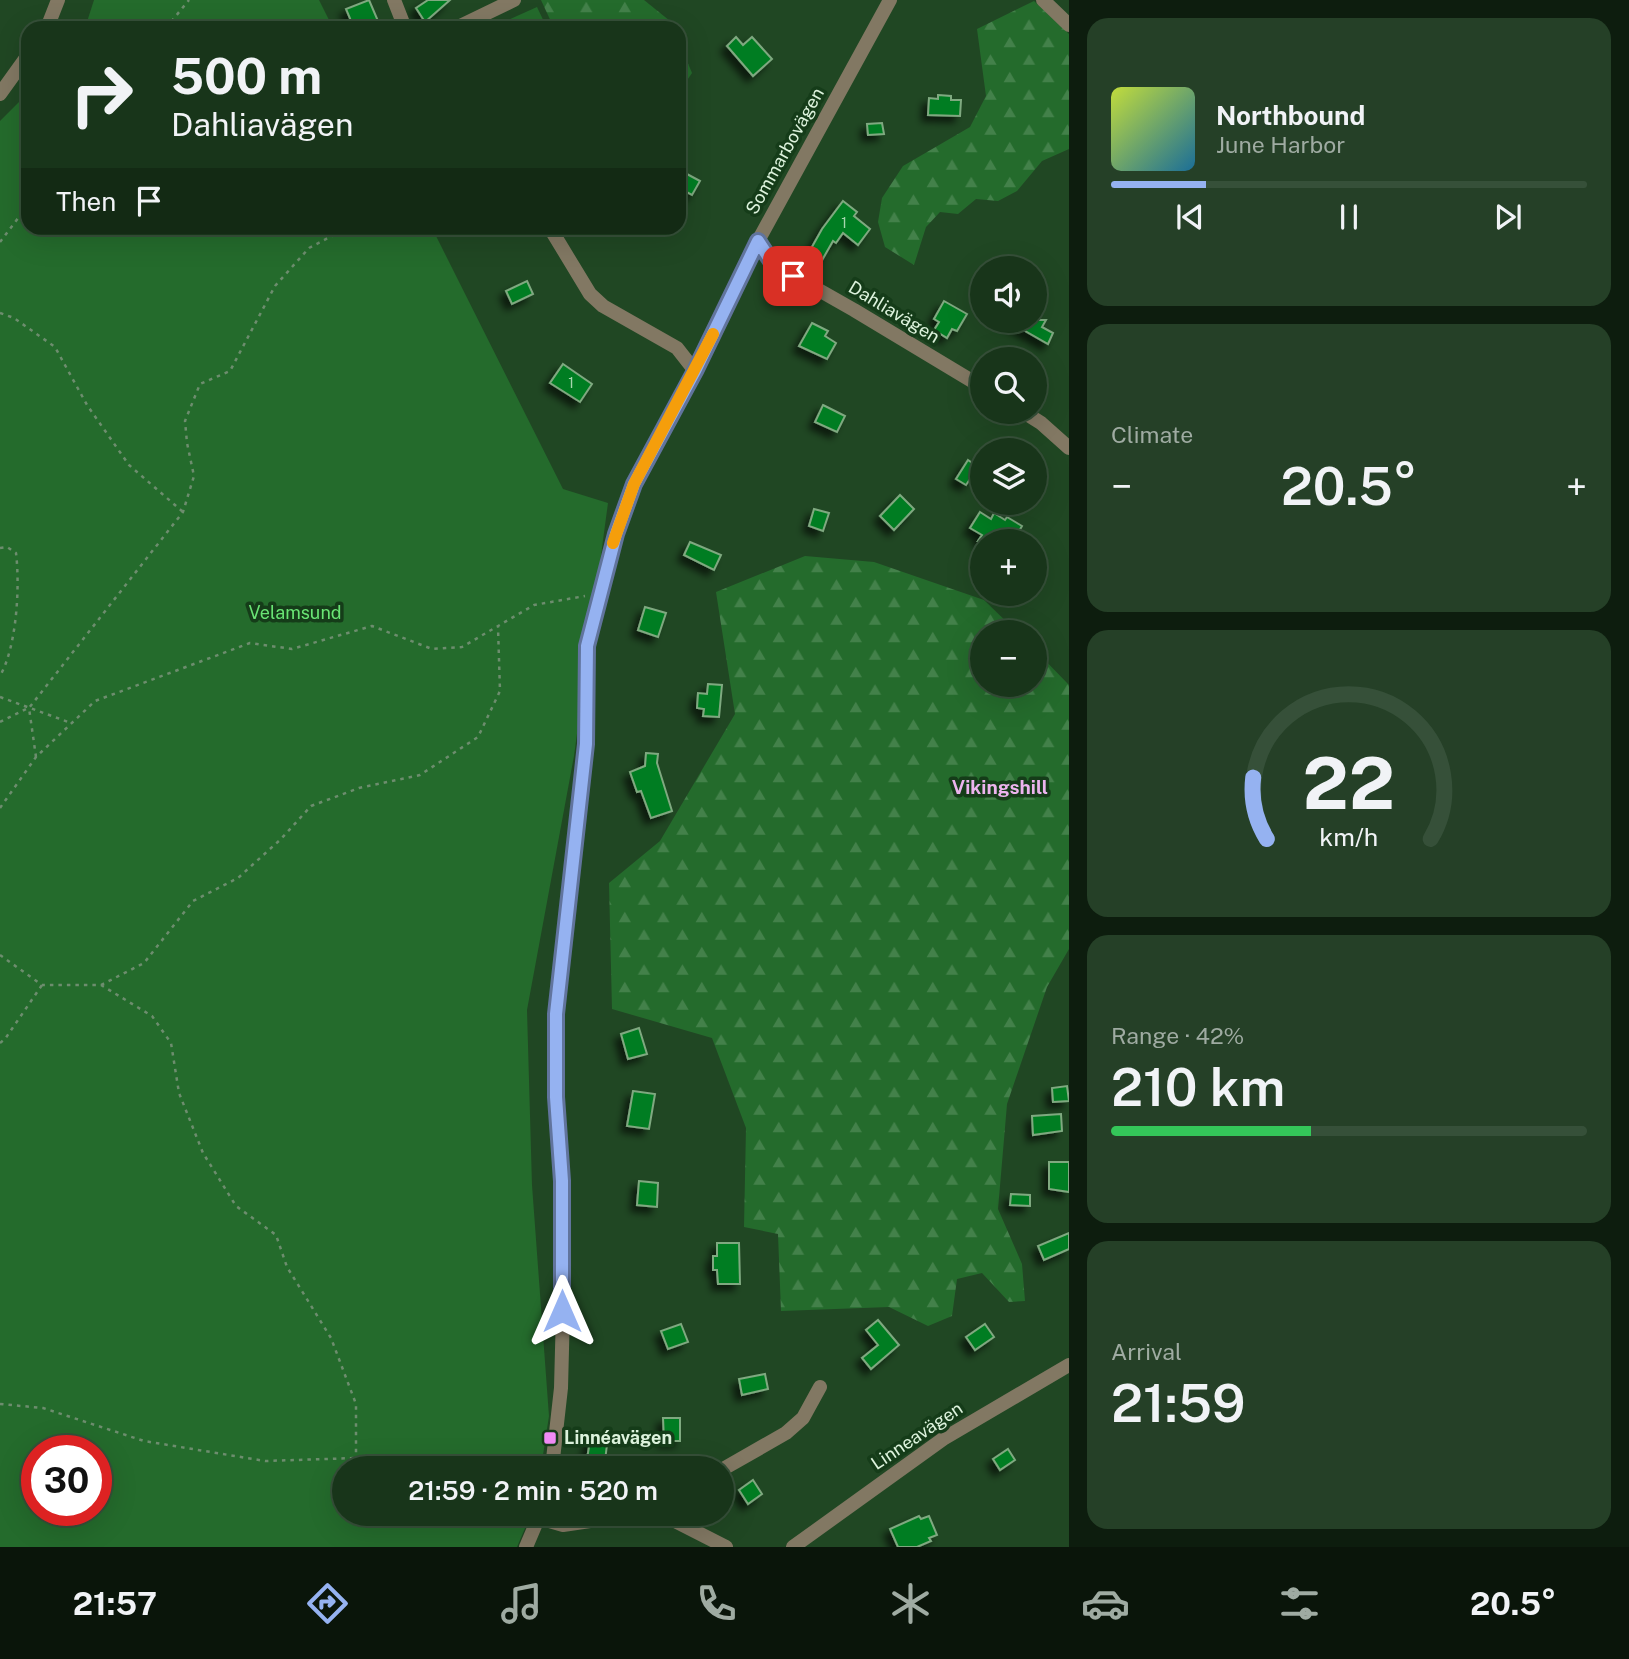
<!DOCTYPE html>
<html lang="en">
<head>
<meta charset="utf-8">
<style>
	:root { --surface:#18351a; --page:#254027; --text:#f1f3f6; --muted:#9faba2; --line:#365039; --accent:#95b2f1 }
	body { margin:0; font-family:"Public Sans",sans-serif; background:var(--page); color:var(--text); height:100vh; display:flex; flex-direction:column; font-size:26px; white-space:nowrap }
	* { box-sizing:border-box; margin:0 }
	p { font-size:23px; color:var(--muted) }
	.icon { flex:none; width:38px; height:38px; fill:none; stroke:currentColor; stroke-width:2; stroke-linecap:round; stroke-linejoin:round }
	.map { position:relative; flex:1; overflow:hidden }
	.drawer { display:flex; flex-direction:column; gap:18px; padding:18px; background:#0d1d0e; width:560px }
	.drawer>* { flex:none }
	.top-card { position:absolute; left:21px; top:21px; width:665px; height:214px; border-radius:21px; box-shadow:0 7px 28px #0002,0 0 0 2px var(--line); background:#18351a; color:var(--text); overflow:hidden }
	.fabs { position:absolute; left:970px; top:256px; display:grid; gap:14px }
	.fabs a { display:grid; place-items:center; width:77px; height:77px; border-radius:50%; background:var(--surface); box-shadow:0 7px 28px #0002,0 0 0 2px var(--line); font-size:35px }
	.speed { position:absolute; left:21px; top:1435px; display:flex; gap:14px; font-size:35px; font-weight:700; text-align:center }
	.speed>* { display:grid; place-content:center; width:91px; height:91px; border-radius:50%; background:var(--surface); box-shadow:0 7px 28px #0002,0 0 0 2px var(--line); line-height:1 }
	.speed .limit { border:10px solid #d22; background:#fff; color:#111 }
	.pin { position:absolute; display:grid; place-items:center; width:60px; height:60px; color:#fff; margin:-30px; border-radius:14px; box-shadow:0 4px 10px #0006 }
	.me { position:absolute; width:77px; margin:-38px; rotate:0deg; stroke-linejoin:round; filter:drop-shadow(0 0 5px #0008) }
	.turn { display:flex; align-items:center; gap:24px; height:147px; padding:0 35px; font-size:32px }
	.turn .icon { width:91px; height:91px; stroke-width:2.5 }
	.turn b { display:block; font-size:49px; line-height:60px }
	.then { display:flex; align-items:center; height:66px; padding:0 35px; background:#0003; gap:14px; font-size:26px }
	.big { font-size:52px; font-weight:600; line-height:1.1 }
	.drawer .widget { flex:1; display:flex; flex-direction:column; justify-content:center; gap:10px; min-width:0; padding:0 24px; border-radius:21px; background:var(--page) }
	.drawer .dial { align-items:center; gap:0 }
	.dial svg { height:182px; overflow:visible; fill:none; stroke:var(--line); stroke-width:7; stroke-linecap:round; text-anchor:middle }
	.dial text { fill:var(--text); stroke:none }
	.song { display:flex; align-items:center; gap:21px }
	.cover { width:84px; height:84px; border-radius:10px; background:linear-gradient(135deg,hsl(70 70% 55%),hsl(200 70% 35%)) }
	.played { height:7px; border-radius:4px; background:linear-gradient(90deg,var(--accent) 20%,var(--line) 20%) }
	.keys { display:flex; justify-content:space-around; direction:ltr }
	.heat { display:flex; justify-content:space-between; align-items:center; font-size:38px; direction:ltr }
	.charge { height:10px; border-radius:5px; background:linear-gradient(90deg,#34c759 42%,var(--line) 0) }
	.trip { position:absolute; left:332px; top:1456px; width:402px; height:70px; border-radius:35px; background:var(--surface); box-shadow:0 7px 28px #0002,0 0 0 2px var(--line); font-weight:600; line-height:70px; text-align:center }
	.tab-bar { display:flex; height:112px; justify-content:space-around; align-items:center; background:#0a150a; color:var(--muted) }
	.tab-bar .icon { width:49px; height:49px }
	.tab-bar .on { color:var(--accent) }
	.tab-bar b { font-size:32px; color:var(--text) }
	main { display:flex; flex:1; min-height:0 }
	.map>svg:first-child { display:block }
	.forest { fill:url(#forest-firs) }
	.green { fill:#246b2c; fill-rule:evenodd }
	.building { fill:#037d22; stroke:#7fa980; stroke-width:2; filter:url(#shadow) }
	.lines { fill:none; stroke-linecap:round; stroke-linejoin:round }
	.path { stroke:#6d8d6e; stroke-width:2.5; stroke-dasharray:3.5 5; stroke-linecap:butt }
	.street { stroke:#827863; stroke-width:14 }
	.route-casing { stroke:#61749d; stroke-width:18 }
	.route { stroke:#95b2f1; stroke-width:12 }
	.slow { stroke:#f59e0b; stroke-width:12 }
	.poi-dot { fill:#f08bf5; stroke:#153c19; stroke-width:2.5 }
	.labels { text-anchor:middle; stroke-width:7; stroke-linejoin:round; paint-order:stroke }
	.number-label { font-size:14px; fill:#a6d6ae }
	.street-label { font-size:18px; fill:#ddf3dd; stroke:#153c19 }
	.park-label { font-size:18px; fill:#69e474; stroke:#153c19 }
	.poi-label { font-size:18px; font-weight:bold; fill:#ddf3dd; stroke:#153c19; text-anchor:start }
	.neighbourhood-label { font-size:19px; font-weight:bold; fill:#ecb4ee; stroke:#153c19 }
</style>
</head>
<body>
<main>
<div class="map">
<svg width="1069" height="1547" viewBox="0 0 1069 1547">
	<defs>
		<pattern id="forest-firs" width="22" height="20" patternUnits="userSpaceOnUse" patternTransform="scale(1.75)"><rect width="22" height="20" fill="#246b2c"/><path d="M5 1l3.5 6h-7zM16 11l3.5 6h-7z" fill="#43814a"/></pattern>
		<filter id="shadow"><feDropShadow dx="-6" dy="6" stdDeviation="3.5" flood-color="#0009"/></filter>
	</defs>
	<rect width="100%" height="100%" fill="#204723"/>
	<!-- forest -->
	<g class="forest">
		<polygon points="541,0 644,0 670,21 673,28 554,28"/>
		<polygon points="1034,1 1069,34 1069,149 1042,161 1017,191 998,201 976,199 958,214 940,212 926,227 914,265 885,247 878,222 882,198 903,166 970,127 986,96 977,29"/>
		<polygon points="679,42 692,73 679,92"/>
		<polygon points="805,556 874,562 984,600 1017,632 982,632 982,684 1034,684 1034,649 1069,685 1069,949 1047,987 1007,1104 998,1209 1022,1264 1025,1301 1009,1302 982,1273 957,1279 952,1316 928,1326 889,1307 781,1311 778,1234 744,1227 746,1128 712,1038 612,1009 609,883 660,841 735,714 716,592"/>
	</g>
	<!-- green -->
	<g class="green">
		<polygon points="94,0 319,0 333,28 85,28"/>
		<polygon points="537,7 547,28 490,28"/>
		<path d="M28 93V228H432L563 489 608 503 574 756 527 1010 532 1185 549 1416 541 1468H345V1514H531L517 1547H0V121ZM37 1451H96V1510H37Z"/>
	</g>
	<!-- building -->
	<g class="building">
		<polygon points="369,0 381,28 354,28 346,9"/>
		<polygon points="428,0 450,0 425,22 416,8"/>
		<polygon points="736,37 743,45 752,37 772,59 753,76 727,46"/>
		<polygon points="938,95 951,96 951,100 961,100 960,116 928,115 929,98 938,99"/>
		<polygon points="882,123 884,134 868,135 867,124"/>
		<polygon points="685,173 700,181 692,195 679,188"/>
		<polygon points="843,201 857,212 854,216 870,229 858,245 843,233 836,243 833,241 821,262 808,254 822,229"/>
		<polygon points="527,281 533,294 512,304 506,291"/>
		<polygon points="944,301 967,314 957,331 952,329 947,338 934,330 939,322 934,319"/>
		<polygon points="1006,320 1046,320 1042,327 1053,333 1048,344"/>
		<polygon points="812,323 828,331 825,336 836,343 827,359 799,346"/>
		<polygon points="563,364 592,384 580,402 550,383"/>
		<polygon points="823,405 845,416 837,432 815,422"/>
		<polygon points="968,460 978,467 966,485 956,479"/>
		<polygon points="900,495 914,509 894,530 880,516"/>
		<polygon points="814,509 829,513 823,531 809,526"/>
		<polygon points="980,512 991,519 994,513 1005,520 1007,517 1022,526 1013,541 978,541 982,535 970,528"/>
		<polygon points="690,542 721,555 714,570 684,555"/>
		<polygon points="645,607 666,613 658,637 638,630"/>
		<polygon points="708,684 722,685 719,717 703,716 704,709 697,708 698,693 707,694"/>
		<polygon points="646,753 658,754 657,763 672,811 651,818 641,791 637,792 630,772 645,766"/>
		<polygon points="639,1028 647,1054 628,1059 621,1034"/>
		<polygon points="1067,1086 1069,1101 1053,1102 1052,1088"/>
		<polygon points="633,1091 655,1094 649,1129 627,1126"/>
		<polygon points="1061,1114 1062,1131 1033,1135 1032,1116"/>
		<polygon points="1049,1162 1069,1162 1069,1192 1049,1189"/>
		<polygon points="639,1181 658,1183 657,1207 637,1205"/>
		<polygon points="1011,1194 1030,1195 1030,1206 1010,1205"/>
		<polygon points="1069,1233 1069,1249 1044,1260 1038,1246"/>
		<polygon points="717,1243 739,1243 740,1284 718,1284 717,1270 713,1270 713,1256 717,1256"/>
		<polygon points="878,1320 899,1345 871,1369 862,1358 878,1345 866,1330"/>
		<polygon points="681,1324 688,1342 668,1349 661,1331"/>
		<polygon points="985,1324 994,1337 975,1350 966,1337"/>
		<polygon points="765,1374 768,1389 742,1395 739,1379"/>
		<polygon points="663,1418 680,1418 680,1441 664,1441"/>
		<polygon points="591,1434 608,1436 605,1461 587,1459"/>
		<polygon points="1008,1449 1015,1460 1000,1470 993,1459"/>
		<polygon points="753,1480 762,1494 748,1504 739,1490"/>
		<polygon points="919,1516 921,1519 929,1516 937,1535 929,1538 931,1541 917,1547 898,1547 890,1529"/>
	</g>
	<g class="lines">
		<!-- path -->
		<g class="path">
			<polyline points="166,28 189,0"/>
			<polyline points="0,242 28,205"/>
			<polyline points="0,313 14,318 55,347 87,405 129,465 183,512"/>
			<path d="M0 548 7 547 16 553C20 586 17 646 0 676"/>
			<polyline points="0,697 71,723"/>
			<polyline points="0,722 28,708"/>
			<polyline points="36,757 29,708 183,512 194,476 187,443 185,421 200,384 230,371 275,286 309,248 347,228"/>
			<polyline points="0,808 36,757 95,701 250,643 292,649 372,626 432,649 462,647 534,605 585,596"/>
			<polyline points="0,955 42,985 101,985 152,1016 171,1043 179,1093 203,1153 236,1206 276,1235 287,1267 331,1338 356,1404 356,1458"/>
			<polyline points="101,985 144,963 193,901 238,878 281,839 311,806 359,788 420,775 478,737 500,691 498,627"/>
			<polyline points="0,1043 5,1039 42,985"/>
			<polyline points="0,1404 43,1408 144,1441 265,1461 356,1458 364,1468"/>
		</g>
		<!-- street -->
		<g class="street">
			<polyline points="394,0 405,28"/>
			<polyline points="1043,0 1069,25"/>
			<polyline points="47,28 58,0"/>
			<polyline points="456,28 514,0"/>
			<polyline points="0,94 28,55"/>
			<polyline points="550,228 590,294 603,306 677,348 695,371"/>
			<polyline points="758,241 773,264 854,310 982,387"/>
			<polyline points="1022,411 1041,423 1069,448"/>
			<polyline points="552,1468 561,1388 563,1311 562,1181 556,1097 556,1014 586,744 587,646 616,534 634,484 695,371 758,241 890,0"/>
			<polyline points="723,1469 786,1433 803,1418 820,1387"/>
			<polyline points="652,1514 671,1519 726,1547"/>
			<polyline points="539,1518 563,1525 638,1514"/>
			<polyline points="526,1547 540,1514"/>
			<polyline points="793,1547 943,1439 1069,1365"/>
		</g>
	</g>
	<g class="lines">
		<defs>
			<polyline id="route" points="562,1311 562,1181 556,1097 556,1014 586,744 587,646 616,534 634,484 695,371 758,241 773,264 793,276"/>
		</defs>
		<!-- route casing -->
		<use href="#route" class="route-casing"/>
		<!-- route -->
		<use href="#route" class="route"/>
		<!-- slow -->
		<polyline class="slow" points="613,543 634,484 713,334"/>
	</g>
	<!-- markers -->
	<rect class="poi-dot" x="543" y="1431" width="14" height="14" rx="3.5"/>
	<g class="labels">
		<!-- number labels -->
		<g class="number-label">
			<text x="844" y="228">1</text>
			<text x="571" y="388">1</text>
		</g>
		<!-- street labels -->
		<g class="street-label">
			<text transform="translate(785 151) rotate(-61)" y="6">Sommarbovägen</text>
			<text transform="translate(894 312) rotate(31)" y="6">Dahliavägen</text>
			<text transform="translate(917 1436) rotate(-34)" y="6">Linneavägen</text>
		</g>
		<!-- park labels -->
		<g class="park-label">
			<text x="295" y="619">Velamsund</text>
		</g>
		<!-- poi labels -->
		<g class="poi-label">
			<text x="564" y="1444">Linnéavägen</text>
		</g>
		<!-- neighbourhood labels -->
		<g class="neighbourhood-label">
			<text x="1000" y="794">Vikingshill</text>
		</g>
	</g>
</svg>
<div class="fabs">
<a><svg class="icon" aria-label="sound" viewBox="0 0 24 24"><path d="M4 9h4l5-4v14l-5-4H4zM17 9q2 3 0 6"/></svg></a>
<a><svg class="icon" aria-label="search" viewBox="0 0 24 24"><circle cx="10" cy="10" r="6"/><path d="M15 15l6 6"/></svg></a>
<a><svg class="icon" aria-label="layers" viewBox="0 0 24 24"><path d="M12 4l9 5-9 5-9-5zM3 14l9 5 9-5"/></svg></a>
<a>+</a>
<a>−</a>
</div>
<div class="speed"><div class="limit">30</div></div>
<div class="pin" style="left:793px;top:276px;background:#d93025"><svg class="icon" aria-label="arrive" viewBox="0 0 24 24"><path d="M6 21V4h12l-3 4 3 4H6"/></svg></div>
<svg class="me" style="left:562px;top:1311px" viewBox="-20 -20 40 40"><path d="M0-17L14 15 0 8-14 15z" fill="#95b2f1" stroke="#fff" stroke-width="4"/></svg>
<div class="trip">21:59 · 2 min · 520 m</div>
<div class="top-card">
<div class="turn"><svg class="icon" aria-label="right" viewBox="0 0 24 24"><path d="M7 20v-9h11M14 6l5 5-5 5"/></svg><div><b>500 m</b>Dahliavägen</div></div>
<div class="then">Then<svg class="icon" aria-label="arrive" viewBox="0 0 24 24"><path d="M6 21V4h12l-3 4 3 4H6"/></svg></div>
</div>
</div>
<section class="drawer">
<div class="widget">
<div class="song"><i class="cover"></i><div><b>Northbound</b><p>June Harbor</p></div></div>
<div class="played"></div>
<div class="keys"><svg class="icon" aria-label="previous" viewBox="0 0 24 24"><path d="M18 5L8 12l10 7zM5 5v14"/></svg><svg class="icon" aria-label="pause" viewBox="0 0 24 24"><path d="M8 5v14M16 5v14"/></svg><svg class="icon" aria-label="next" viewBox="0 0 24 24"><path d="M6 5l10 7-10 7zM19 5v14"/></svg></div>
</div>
<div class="widget"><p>Climate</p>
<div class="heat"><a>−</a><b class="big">20.5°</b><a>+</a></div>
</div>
<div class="widget dial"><svg viewBox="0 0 100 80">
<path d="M14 69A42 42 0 1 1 86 69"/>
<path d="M14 69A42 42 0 0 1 8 42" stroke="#95b2f1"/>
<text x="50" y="56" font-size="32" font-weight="700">22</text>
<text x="50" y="72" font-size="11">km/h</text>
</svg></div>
<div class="widget"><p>Range · 42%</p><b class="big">210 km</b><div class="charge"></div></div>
<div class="widget"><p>Arrival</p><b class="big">21:59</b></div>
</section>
</main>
<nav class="tab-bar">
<b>21:57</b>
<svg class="icon on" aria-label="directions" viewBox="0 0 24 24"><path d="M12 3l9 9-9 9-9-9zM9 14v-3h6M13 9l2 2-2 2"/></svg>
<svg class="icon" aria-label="music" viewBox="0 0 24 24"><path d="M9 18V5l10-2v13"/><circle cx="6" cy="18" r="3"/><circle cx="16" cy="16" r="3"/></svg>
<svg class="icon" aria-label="phone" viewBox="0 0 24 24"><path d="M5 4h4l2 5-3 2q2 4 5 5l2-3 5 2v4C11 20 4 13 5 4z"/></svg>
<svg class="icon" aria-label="climate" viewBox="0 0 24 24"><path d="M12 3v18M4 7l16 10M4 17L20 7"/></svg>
<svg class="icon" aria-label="car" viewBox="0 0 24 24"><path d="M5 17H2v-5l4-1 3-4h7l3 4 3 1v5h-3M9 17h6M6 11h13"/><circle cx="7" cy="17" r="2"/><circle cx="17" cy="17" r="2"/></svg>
<svg class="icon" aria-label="filters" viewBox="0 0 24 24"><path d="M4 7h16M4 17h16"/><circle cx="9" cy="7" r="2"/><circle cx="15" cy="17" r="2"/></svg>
<b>20.5°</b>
</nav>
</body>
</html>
